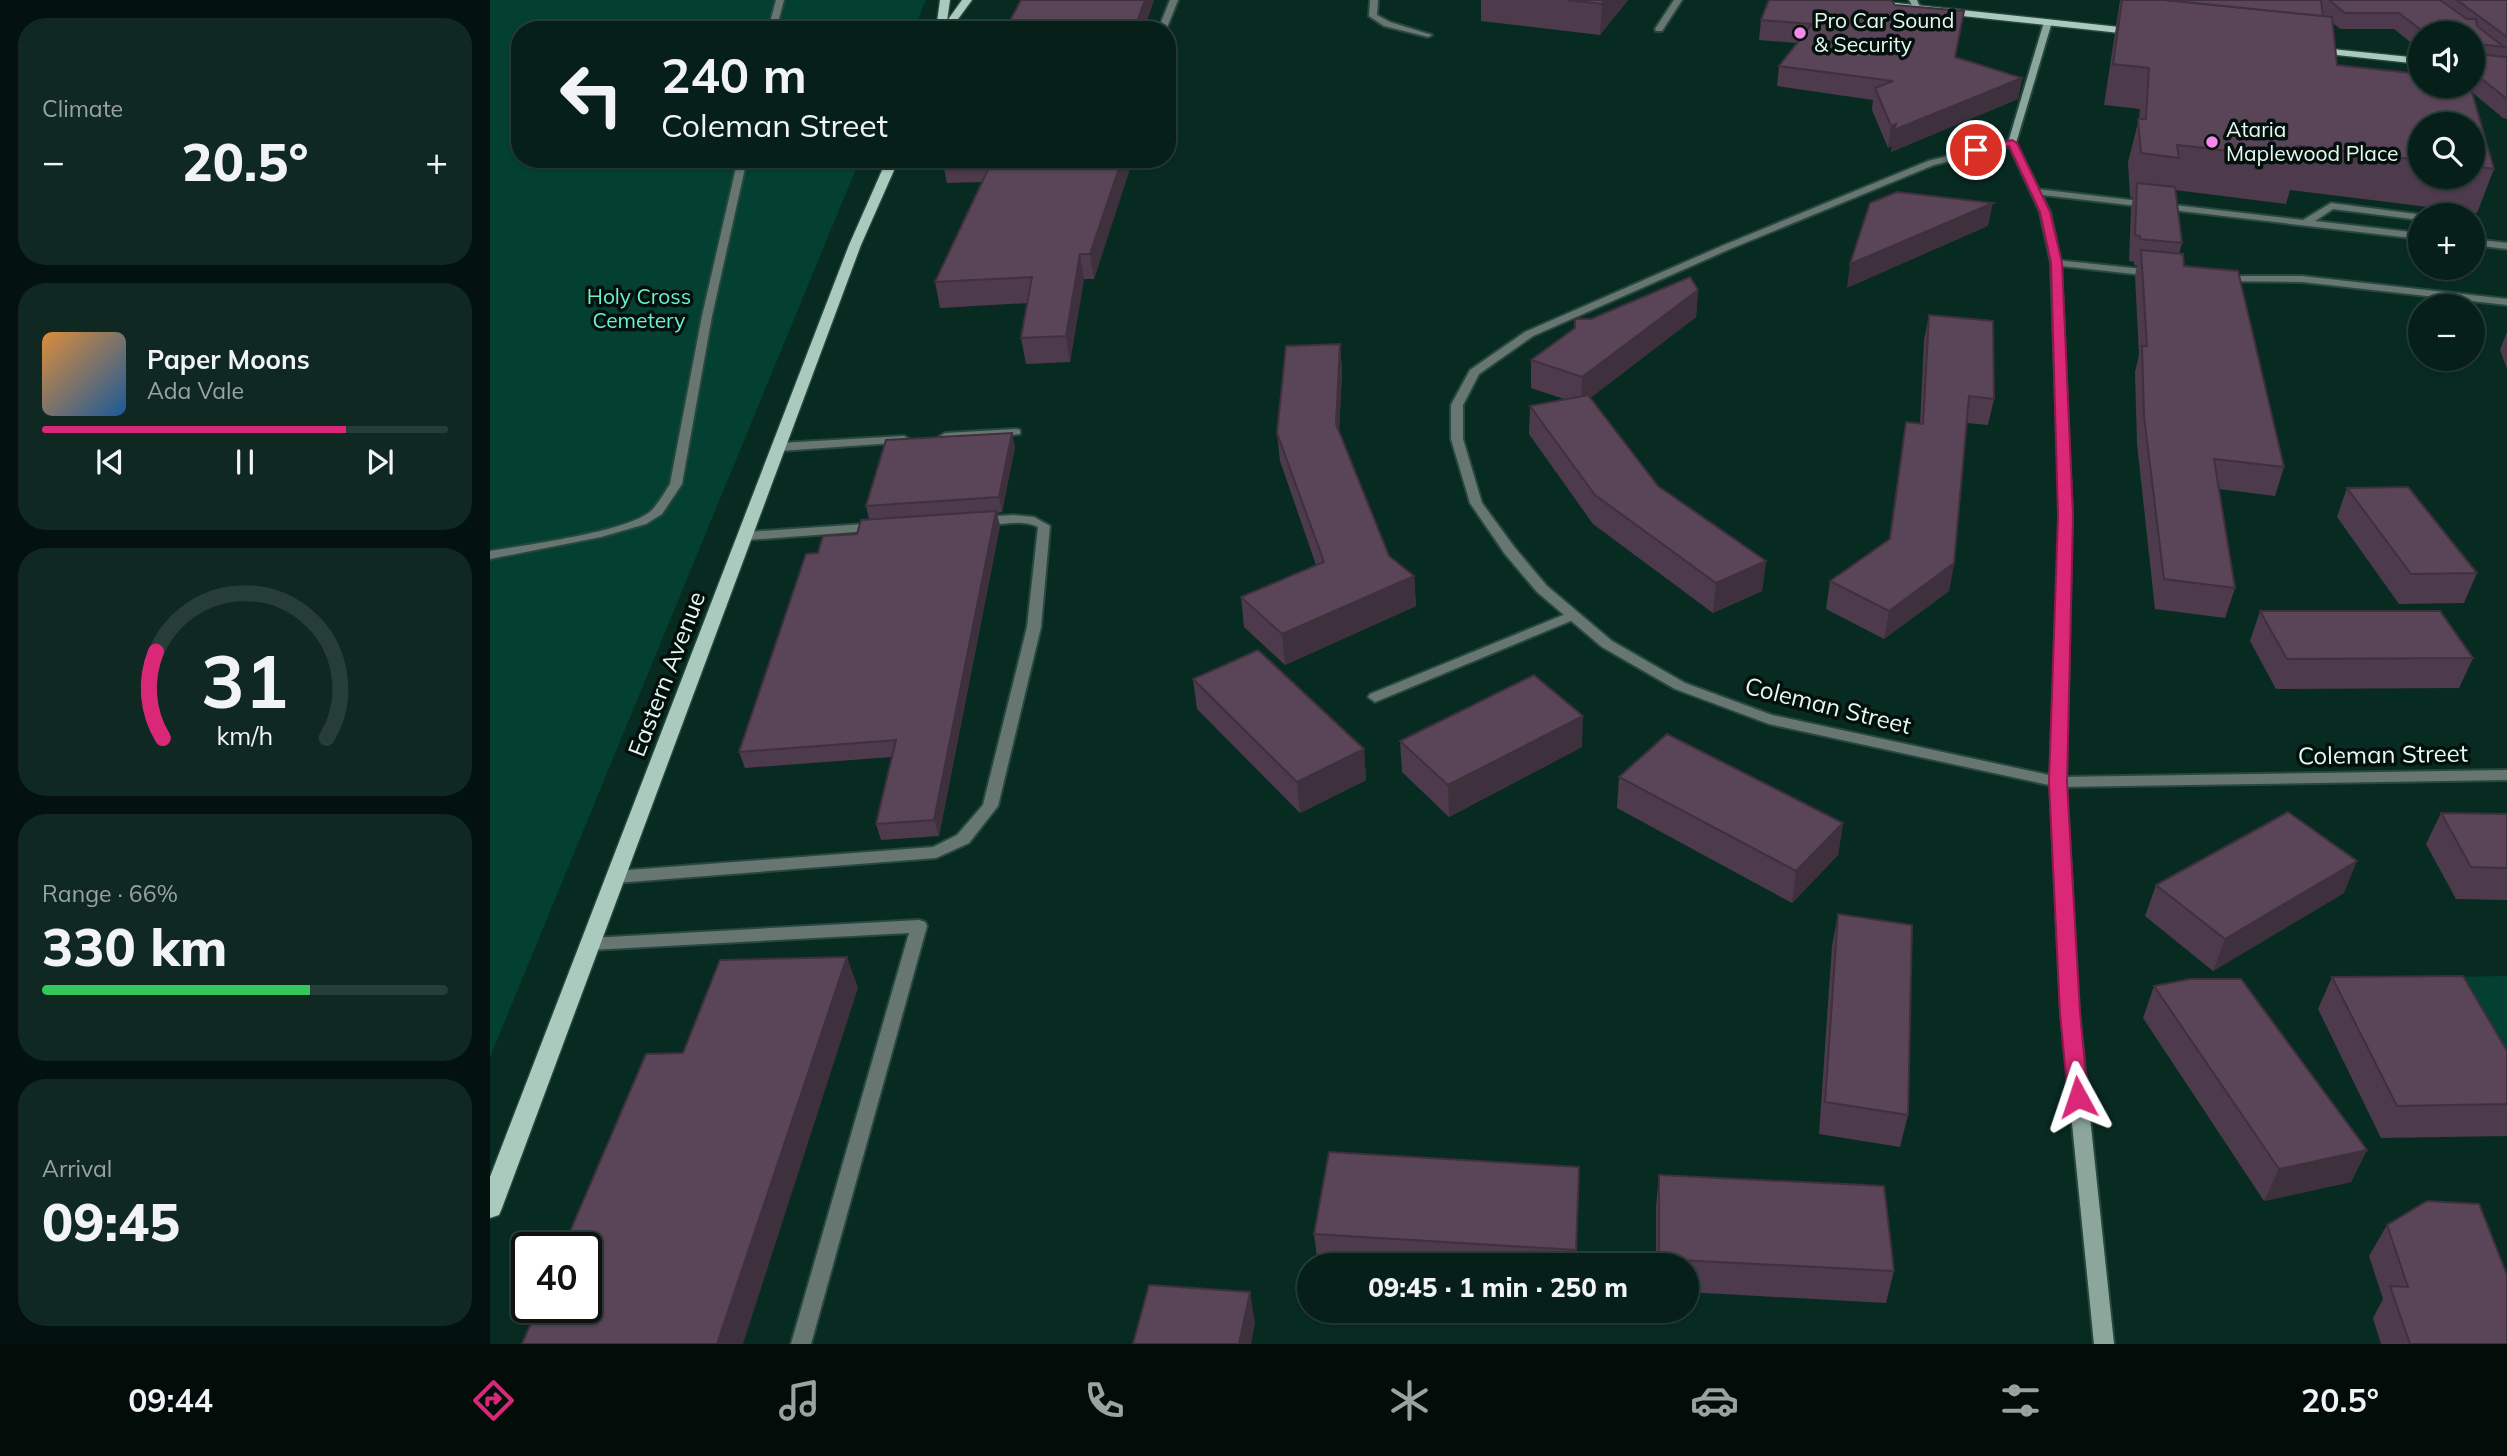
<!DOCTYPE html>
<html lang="en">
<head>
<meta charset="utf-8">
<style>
	:root { --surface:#062019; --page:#0f2822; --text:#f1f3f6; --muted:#98a3a2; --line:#273e38; --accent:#db2777 }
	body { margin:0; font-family:Mulish,sans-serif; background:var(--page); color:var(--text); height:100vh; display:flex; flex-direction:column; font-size:26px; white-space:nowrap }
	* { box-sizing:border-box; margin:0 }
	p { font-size:23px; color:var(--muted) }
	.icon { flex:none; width:38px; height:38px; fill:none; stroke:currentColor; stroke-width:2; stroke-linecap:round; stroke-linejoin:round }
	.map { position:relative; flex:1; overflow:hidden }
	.side { display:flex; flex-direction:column; gap:18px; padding:18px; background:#03120e; width:490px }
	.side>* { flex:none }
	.top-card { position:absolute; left:21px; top:21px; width:665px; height:147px; border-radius:28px; box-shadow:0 2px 5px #0004,0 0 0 2px var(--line); background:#062019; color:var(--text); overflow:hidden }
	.buttons { position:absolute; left:1918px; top:21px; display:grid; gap:14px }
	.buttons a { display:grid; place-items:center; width:77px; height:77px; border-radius:50%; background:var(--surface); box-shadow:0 2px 5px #0004,0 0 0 2px var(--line); font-size:35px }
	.speed { position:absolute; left:21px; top:1232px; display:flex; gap:14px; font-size:35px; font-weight:700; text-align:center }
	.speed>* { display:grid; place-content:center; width:91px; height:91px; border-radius:50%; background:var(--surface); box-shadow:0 2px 5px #0004,0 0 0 2px var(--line); line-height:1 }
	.speed .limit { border:4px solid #111; border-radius:10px; background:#fff; color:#111 }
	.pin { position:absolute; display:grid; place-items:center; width:60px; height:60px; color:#fff; margin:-30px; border:4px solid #fff; border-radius:50%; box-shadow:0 2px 7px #0007 }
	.me { position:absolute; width:77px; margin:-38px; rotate:355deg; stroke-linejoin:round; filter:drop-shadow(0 0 5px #0008) }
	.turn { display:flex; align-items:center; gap:24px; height:147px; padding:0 35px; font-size:32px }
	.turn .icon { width:91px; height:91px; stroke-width:2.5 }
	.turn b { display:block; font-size:49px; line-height:60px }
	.big { font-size:52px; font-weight:800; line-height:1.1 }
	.side .tile { flex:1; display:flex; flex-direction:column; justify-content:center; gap:10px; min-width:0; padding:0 24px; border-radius:28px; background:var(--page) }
	.side .dial { align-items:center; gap:0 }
	.dial svg { height:182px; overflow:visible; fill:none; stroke:var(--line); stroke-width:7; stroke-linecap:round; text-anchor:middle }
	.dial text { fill:var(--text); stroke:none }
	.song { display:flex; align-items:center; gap:21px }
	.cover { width:84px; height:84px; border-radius:10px; background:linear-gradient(135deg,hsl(30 70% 55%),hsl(210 70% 35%)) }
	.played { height:7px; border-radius:4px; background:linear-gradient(90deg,var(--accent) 75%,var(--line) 75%) }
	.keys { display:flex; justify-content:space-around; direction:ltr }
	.heat { display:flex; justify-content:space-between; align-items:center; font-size:38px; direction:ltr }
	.charge { height:10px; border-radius:5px; background:linear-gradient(90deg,#34c759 66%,var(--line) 0) }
	.trip { position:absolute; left:807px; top:1253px; width:402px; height:70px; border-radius:35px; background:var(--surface); box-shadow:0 2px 5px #0004,0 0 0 2px var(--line); font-weight:800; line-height:70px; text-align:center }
	.tab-bar { display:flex; height:112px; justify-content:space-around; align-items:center; background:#020d0a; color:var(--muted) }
	.tab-bar .icon { width:49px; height:49px }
	.tab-bar .selected { color:var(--accent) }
	.tab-bar b { font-size:32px; color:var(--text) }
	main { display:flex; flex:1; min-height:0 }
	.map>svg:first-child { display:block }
	.green { fill:#034031 }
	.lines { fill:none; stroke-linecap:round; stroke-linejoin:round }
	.lane-casing { stroke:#27483e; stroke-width:4 }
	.street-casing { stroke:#27483e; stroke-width:4 }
	.secondary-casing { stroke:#27483e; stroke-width:4 }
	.primary-casing { stroke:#27483e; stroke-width:3 }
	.lane { fill:#677671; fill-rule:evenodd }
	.street { fill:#677671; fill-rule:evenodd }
	.secondary { fill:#8da69c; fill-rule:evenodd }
	.primary { fill:#abcabe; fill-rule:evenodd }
	.wall { fill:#4d3a4c; fill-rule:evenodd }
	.shaded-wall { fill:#3f303e }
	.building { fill:#5a4458; stroke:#3f303e; stroke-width:2 }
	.route { fill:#db2777; stroke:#8e194d; stroke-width:2 }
	.poi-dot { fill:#f688ec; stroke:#04100c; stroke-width:2.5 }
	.labels { text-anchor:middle; stroke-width:7; stroke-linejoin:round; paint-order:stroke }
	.far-poi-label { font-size:21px; fill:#e5f8f1; stroke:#04100c; text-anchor:start }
	.far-park-label { font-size:21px; fill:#6df1c9; stroke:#04100c }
	.street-label { font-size:24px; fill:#e5f8f1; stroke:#04100c }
</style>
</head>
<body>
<main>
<section class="side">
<div class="tile"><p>Climate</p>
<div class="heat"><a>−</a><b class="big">20.5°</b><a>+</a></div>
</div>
<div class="tile">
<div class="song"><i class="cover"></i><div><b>Paper Moons</b><p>Ada Vale</p></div></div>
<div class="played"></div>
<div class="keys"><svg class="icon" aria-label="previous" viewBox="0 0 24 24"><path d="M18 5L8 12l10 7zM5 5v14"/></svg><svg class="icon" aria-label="pause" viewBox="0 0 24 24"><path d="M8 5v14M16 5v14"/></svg><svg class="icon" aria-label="next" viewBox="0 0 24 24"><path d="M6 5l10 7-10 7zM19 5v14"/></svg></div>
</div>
<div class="tile dial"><svg viewBox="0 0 100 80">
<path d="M14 69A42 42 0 1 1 86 69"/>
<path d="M14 69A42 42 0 0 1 11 31" stroke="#db2777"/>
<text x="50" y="56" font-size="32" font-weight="700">31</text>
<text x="50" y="72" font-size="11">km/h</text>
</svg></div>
<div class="tile"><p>Range · 66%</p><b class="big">330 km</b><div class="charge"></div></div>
<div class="tile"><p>Arrival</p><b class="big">09:45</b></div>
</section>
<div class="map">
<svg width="2017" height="1344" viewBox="0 0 2017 1344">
	<rect width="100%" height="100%" fill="#082b21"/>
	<!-- green -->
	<g class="green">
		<polygon points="0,0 436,0 423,30 30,30 30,159 370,159 0,1057"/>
		<polygon points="2017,976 2017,1071 1959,977"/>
	</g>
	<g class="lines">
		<defs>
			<g id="lane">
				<polygon points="286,0 294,0 286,30 278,30"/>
				<polygon points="680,0 688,0 676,30 668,30"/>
				<polygon points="880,0 888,0 887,15 900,22 942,35 938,37 894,26 879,16"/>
				<polygon points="1184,0 1192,0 1172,31 1166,31 1165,29"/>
				<path d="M248 159H257L222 316 192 484 172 514 156 524 111 537 0 559V551C35 545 137 532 161 511 169 503 174 493 180 484L212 316Z"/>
				<polygon points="1547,189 1813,220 1841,203 1934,215 1930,215 1930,220 1843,209 1825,221 1930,233 1930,239 1544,194 1544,190"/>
				<polygon points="1983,239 2017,243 2017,249 1983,245"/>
				<polygon points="1566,260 1662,270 1667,273 1662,276 1562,265 1561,263"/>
				<polygon points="1731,276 1812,276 2017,299 2017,305 1812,282 1727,281 1727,277"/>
				<polygon points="526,429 530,430 530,434 455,441 449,437 455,433"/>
				<polygon points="414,436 420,440 418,442 290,451 284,447 290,443"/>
				<path d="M524 515 544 517 560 526 551 627 508 806 479 843 446 858 126 883 120 881 118 877 120 873 126 871 443 847 467 835 493 805 537 627 548 527C528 516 500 531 486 521L492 517Z"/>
				<polygon points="388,523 392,524 394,527 392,530 257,540 251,536 257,532"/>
				<polygon points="1083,611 1090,615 1088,618 890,700 885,702 878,697 880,694"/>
				<polygon points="429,920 435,922 437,926 321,1344 301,1344 419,933 101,950 95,948 93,944 95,940 101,938"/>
			</g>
			<polygon id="street" points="1522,140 1526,143 1525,145 1444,165 1240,249 1043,336 989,374 973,405 973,439 992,503 1025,548 1057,586 1122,641 1195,683 1282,715 1568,777 2017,770 2017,780 1568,787 1279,724 1185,689 1112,647 1047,592 1015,554 980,503 961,439 961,405 980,370 1035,332 1234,245 1438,161"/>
			<g id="secondary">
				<polygon points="1419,0 1427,0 1431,10 1425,10"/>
				<polygon points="1558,20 1562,22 1526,143 1560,212 1571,263 1582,516 1576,782 1589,1013 1624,1344 1604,1344 1571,1013 1560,782 1570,516 1561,263 1550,212 1518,143 1554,22"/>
			</g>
			<g id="primary">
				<polygon points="450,0 460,0 457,21 472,0 482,0 460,30 446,30"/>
				<polygon points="1347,0 1378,0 1648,29 1653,32 1648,35 1352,3"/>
				<polygon points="1822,47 1930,58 1930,64 1819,52 1819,48"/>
				<polygon points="397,159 409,159 371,245 12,1208 9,1215 0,1218 0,1177 359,245"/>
			</g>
		</defs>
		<!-- lane casing -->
		<use href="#lane" class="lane-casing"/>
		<!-- street casing -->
		<use href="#street" class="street-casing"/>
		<!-- secondary casing -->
		<use href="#secondary" class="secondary-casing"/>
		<!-- primary casing -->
		<use href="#primary" class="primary-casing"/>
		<!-- lane -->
		<use href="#lane" class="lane"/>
		<!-- street -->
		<use href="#street" class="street"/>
		<!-- secondary -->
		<use href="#secondary" class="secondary"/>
		<!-- primary -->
		<use href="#primary" class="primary"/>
	</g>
	<!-- wall -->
	<g class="wall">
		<polygon points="991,0 1138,0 1110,35 991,21"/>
		<path d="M1630 0H2017V119L2013 118 1983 93 2004 169 1987 213 1800 190 1796 204 1685 190 1692 243 1689 254 1794 467 1785 496 1729 489 1745 588 1735 618 1665 609 1647 444 1645 372 1649 355 1645 276 1647 265H1644V262L1639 261 1641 208 1643 198 1640 197 1638 162 1649 119 1650 109 1614 105ZM1843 23 1850 29H1904L1930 50V33H1983V86H1930L1847 65ZM1930 124H1983V177H1930Z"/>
		<polygon points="1405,5 1466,57 1532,78 1528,99 1401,152 1402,146 1398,148 1382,110 1383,100 1287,86 1289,66 1307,43 1269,40 1271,20"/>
		<polygon points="452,159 643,159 604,279 594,279 580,362 536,364 531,338 538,303 450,308 445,282 492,182 457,183"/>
		<polygon points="1208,290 1206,317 1100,398 1168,486 1276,561 1272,591 1223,613 1103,524 1039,434 1040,406 1074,399 1041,388 1041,360 1101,319"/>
		<polygon points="1439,315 1504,399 1498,425 1477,423 1464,563 1459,591 1394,639 1336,609 1340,581 1399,539 1416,422 1430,424 1434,340"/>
		<polygon points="2017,332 2017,369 2010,350"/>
		<polygon points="850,344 852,372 849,431 899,556 924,576 926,606 795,665 754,627 751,597 826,565 790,461 787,433"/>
		<polygon points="525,447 512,512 507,513 510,526 449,836 391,840 386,824 402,757 255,768 249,752 367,534 379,519 376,506"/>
		<polygon points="1857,488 1987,573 1974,603 1909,604 1847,517"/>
		<polygon points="1770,611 1983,658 1969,688 1786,689 1760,641"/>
		<polygon points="703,679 874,749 876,780 810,813 707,709"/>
		<polygon points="910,741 1092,747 959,817 912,772"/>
		<polygon points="1129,777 1353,823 1348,855 1302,903 1127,808"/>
		<polygon points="1951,813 2017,814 2017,900 1966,899 1936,844"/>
		<polygon points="1666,885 1854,893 1723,971 1655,916"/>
		<polygon points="1348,914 1418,1115 1410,1147 1329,1134 1342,946"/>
		<polygon points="1842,977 2017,1051 2017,1136 1891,1138 1828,1009"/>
		<polygon points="1664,986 1877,1150 1861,1182 1774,1201 1653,1018"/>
		<polygon points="1089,1167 1086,1265 828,1265 824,1234"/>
		<polygon points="1169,1175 1404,1271 1396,1303 1197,1292 1197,1265 1166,1265 1166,1207"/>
		<polygon points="1897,1225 2017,1344 1891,1344 1883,1318 1893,1299 1879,1256"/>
	</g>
	<!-- shaded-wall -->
	<g class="shaded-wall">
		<polygon points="655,0 664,0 654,30 644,30"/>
		<polygon points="1115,0 1138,0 1110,35 1112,4"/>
		<polygon points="1532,78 1528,99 1401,152 1402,146 1398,148 1401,126"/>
		<polygon points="632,159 643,159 604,279 600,254"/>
		<polygon points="1503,203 1498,226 1357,288 1360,264"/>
		<polygon points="590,254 594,279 580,362 576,336"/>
		<polygon points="1208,290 1206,317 1091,405 1092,377"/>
		<polygon points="850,344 852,372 848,452 846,424"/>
		<polygon points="522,433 525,447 512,512 509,497"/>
		<polygon points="506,511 510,526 449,836 444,820"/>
		<polygon points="1276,561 1272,591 1223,613 1226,583"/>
		<polygon points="1464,563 1459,591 1394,639 1399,611"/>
		<polygon points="924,576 926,606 795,665 792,634"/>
		<polygon points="1093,716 1092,747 959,817 958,785"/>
		<polygon points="874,749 876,780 810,813 807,782"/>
		<polygon points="1353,823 1348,855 1302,903 1306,871"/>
		<polygon points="1867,861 1854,893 1723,971 1735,939"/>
		<polygon points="357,957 368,988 253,1344 227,1344"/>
		<polygon points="1877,1150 1861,1182 1774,1201 1789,1169"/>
		<polygon points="760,1292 765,1323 761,1344 749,1344"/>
	</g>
	<!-- building -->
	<g class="building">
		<polygon points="531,0 655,0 644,30 515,30"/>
		<polygon points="1078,0 1115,0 1112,4"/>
		<polygon points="1279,0 1401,0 1405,5 1474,11 1465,57 1532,78 1404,130 1406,124 1401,126 1385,88 1403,81 1289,66 1322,24 1271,20"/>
		<polygon points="1632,0 1675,0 1842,17 1847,65 1930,74 1930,86 1980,86 2004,169 1983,166 1983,124 1930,124 1930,160 1808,146 1810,159 1687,145 1689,158 1651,153 1648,119 1656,119 1659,68 1623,64"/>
		<polygon points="1675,0 1831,0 1833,16"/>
		<polygon points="1839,0 1950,0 1977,19 1986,19 1987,26 2014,47 1989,44 1987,54 2017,57 2017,99 1983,72 1983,33 1935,33 1909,13 1855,13"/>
		<polygon points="1967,0 2017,0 2017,37"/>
		<polygon points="503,159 632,159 600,254 590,254 576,336 531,338 542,277 445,282"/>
		<polygon points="1647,183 1685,187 1692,243 1650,239 1650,236 1645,235"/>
		<polygon points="1407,192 1503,203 1360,264 1380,203"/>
		<polygon points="1651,250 1693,254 1694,266 1748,271 1794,467 1724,459 1745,588 1674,579 1654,416 1652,346 1657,346"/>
		<polygon points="1200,277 1208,290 1092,377 1041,360 1085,328 1085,319 1101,319"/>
		<polygon points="1439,315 1503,321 1504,399 1479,396 1464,563 1399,611 1340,581 1400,539 1416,422 1433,424"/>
		<polygon points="850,344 846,424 899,556 924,576 792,634 751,597 834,562 787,433 796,346"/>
		<polygon points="1098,395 1168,486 1276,561 1226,583 1105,495 1040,406"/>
		<polygon points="522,433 509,497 376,506 396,440"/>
		<polygon points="1918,487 1987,573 1921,574 1857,488"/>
		<polygon points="506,511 444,820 386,824 406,740 249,752 316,554 328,553 333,536 367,534 371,520"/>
		<polygon points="1770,611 1950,611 1983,658 1797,659"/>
		<polygon points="768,650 874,749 807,782 703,679"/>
		<polygon points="1044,675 1093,716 958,785 910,741"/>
		<polygon points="1177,734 1353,823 1306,871 1129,777"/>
		<polygon points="1798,812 1867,861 1735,939 1666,885"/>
		<polygon points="1951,813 2017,814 2017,868 1981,867"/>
		<polygon points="1348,914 1422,925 1418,1115 1335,1102"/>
		<polygon points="357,957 227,1344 32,1344 48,1307 96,1307 96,1248 73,1248 156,1054 193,1053 230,960"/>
		<polygon points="1973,976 2017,1051 2017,1104 1907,1106 1842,977"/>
		<polygon points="1700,979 1751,979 1877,1150 1789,1169 1664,986"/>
		<polygon points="839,1152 1089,1167 1086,1250 824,1234"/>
		<polygon points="1169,1175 1394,1186 1404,1271 1169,1259"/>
		<polygon points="1937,1201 1989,1204 2017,1275 2017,1344 1920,1344 1900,1286 1918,1287 1897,1225"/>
		<polygon points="659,1285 760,1292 749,1344 643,1344"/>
	</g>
	<!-- route -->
	<polygon class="route" points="1522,140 1527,143 1560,212 1572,263 1583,516 1577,782 1590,1013 1598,1097 1595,1103 1588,1105 1581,1103 1578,1097 1570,1013 1559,782 1568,516 1561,263 1550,212 1519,146 1486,153 1481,150"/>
	<!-- markers -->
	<g class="poi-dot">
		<circle cx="1310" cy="33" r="7"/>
		<circle cx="1722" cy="142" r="7"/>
	</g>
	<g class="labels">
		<!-- far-poi labels -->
		<g class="far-poi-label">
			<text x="1324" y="28">Pro Car Sound<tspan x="1324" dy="24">&amp; Security</tspan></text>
			<text x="1736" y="137">Ataria<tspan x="1736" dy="24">Maplewood Place</tspan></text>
		</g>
		<!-- far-park labels -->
		<g class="far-park-label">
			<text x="149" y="304">Holy Cross<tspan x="149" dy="24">Cemetery</tspan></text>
		</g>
		<!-- street labels -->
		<g class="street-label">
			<text transform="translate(177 674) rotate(-69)" y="8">Eastern Avenue</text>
			<text transform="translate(1338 706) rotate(14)" y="8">Coleman Street</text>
			<text transform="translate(1893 755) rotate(-1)" y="8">Coleman Street</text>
		</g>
	</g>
</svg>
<div class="buttons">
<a><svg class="icon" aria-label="sound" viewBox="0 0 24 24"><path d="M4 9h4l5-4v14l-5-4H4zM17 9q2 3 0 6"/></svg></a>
<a><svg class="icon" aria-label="search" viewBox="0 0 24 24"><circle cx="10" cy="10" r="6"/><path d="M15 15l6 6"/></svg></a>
<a>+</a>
<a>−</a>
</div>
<div class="speed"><div class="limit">40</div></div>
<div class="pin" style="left:1486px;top:150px;background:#d93025"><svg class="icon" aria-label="arrive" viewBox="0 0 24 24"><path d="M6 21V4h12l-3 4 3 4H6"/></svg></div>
<svg class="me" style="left:1588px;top:1097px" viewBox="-20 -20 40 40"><path d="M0-17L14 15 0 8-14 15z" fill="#db2777" stroke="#fff" stroke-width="4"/></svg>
<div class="trip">09:45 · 1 min · 250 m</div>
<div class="top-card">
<div class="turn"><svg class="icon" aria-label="left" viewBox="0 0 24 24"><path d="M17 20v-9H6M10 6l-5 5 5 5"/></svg><div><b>240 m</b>Coleman Street</div></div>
</div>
</div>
</main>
<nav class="tab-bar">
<b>09:44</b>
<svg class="icon selected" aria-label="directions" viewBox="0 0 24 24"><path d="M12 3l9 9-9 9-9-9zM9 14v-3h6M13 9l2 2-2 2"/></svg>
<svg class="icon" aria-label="music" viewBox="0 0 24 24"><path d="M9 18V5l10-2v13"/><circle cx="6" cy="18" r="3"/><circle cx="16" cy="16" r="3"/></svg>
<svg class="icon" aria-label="phone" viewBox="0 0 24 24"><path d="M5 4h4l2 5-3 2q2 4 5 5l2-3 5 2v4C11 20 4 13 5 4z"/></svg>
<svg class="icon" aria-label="climate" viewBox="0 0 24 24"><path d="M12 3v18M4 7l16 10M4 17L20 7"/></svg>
<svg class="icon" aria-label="car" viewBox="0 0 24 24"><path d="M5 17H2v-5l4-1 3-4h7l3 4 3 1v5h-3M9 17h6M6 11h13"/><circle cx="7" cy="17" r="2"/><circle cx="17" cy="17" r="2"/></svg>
<svg class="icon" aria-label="filters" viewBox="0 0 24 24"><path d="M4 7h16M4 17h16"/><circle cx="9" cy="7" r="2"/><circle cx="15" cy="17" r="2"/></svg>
<b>20.5°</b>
</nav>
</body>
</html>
